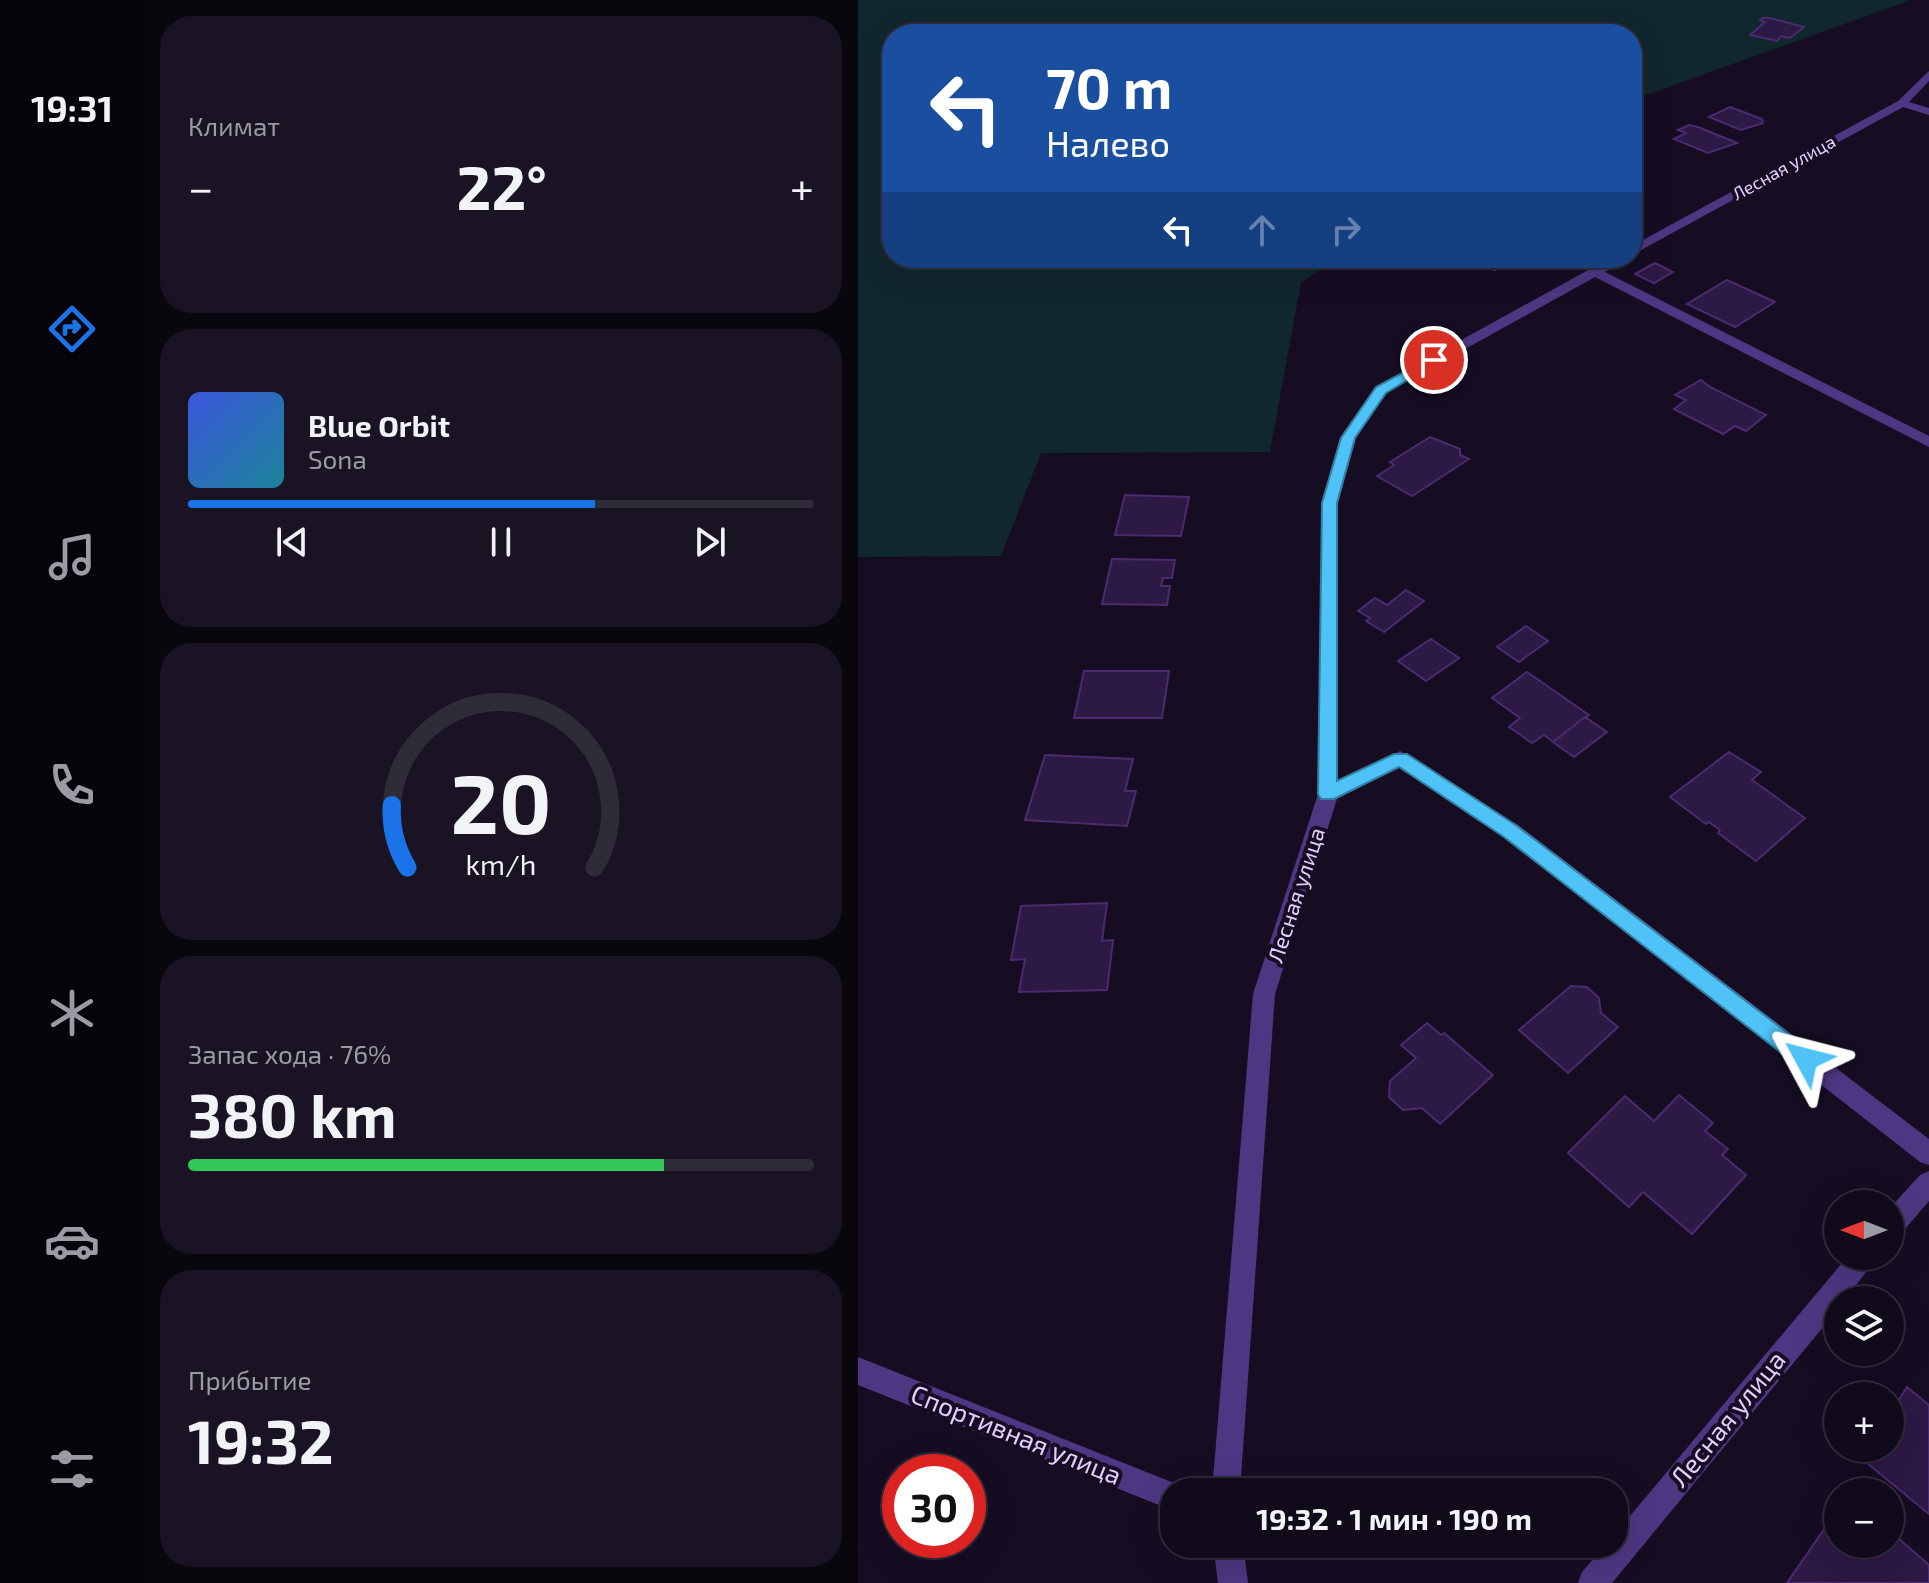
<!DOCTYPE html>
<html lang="ru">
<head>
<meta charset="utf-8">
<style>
	:root { --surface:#100a1a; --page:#191323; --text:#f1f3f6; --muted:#9c9aa2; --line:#302b39; --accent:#1a73e8 }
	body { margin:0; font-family:"Exo 2",sans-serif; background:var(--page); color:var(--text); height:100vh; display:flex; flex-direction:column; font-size:30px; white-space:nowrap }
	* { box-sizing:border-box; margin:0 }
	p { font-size:26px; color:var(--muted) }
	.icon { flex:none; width:44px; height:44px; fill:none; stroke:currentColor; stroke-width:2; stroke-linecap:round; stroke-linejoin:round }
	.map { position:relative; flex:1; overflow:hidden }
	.sheet { display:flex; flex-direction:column; gap:16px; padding:16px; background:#09060e; width:714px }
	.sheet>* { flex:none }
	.banner { position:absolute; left:24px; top:24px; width:760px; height:244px; border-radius:32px; box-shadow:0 8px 32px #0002,0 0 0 2px var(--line); background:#1a4fa0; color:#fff; overflow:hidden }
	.needle { width:52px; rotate:270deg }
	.tools { position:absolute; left:966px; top:1190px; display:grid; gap:16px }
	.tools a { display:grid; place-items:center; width:80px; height:80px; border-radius:50%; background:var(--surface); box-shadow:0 8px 32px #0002,0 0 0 2px var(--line); font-size:40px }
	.speed { position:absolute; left:24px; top:1454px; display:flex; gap:16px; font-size:40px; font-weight:700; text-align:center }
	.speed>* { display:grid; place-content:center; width:104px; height:104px; border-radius:50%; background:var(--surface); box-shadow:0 8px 32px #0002,0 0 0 2px var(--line); line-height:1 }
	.speed .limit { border:12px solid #d22; background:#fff; color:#111 }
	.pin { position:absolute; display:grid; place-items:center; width:68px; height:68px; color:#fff; margin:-34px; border:4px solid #fff; border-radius:50%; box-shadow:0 2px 8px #0007 }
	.me { position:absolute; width:88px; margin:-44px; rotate:308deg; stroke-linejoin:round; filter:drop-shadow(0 0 6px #0008) }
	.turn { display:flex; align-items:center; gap:28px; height:168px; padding:0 32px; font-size:36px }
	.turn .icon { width:104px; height:104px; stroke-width:2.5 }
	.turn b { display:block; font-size:56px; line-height:68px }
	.lanes { display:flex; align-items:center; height:76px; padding:0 32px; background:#0003; justify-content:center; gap:40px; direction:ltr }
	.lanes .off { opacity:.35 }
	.big { font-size:60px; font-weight:700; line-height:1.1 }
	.sheet .tile { flex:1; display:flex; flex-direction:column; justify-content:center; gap:12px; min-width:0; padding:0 28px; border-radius:32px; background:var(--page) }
	.sheet .dial { align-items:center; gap:0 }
	.dial svg { height:208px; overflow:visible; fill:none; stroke:var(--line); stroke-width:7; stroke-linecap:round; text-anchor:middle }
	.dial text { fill:var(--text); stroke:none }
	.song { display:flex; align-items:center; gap:24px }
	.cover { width:96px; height:96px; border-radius:12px; background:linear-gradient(135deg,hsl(230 70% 55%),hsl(190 70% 35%)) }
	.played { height:8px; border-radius:4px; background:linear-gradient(90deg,var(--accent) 65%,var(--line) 65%) }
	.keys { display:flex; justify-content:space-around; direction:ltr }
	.heat { display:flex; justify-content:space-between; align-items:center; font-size:44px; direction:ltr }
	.charge { height:12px; border-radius:6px; background:linear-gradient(90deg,#34c759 76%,var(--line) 0) }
	.trip { position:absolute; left:302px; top:1478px; width:468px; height:80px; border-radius:32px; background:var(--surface); box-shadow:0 8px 32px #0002,0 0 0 2px var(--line); font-weight:700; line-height:80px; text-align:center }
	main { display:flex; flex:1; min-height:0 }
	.tab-bar { display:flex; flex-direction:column; width:144px; justify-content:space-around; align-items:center; background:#06040a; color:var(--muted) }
	.tab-bar .icon { width:56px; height:56px }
	.tab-bar .active { color:var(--accent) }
	.tab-bar b { font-size:36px; color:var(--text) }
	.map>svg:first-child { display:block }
	.green { fill:#10272d }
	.building { fill:#2c1944; stroke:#4a2b70; stroke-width:2 }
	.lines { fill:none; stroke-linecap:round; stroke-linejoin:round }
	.minor { fill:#4d3782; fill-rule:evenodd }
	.route { fill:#4fc3f7; stroke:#337fa1; stroke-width:2 }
	.labels { text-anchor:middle; stroke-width:8; stroke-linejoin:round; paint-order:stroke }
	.far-street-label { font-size:18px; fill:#e0cfff; stroke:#160d23 }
	.street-label { font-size:22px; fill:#e0cfff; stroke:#160d23 }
	.near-street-label { font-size:26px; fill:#e0cfff; stroke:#160d23 }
</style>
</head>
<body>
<main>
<nav class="tab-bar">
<b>19:31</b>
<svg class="icon active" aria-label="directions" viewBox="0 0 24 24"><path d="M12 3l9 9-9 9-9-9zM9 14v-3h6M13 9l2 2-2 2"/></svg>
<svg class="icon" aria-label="music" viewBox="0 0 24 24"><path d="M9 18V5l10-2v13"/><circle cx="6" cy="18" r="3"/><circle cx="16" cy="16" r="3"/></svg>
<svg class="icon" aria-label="phone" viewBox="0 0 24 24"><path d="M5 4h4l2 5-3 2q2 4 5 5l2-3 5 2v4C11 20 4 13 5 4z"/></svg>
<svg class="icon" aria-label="climate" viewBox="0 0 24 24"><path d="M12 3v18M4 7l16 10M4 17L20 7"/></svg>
<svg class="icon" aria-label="car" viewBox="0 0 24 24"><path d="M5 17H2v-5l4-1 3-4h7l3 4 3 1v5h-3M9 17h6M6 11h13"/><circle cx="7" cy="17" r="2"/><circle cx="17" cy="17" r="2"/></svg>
<svg class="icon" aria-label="filters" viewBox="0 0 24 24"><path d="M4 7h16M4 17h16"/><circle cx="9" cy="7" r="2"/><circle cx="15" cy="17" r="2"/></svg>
</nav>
<section class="sheet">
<div class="tile"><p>Климат</p>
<div class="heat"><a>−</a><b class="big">22°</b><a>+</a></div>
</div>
<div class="tile">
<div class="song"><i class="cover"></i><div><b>Blue Orbit</b><p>Sona</p></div></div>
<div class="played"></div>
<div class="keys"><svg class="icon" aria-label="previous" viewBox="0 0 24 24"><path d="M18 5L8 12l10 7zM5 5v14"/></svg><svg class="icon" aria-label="pause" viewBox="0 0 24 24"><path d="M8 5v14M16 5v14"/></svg><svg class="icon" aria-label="next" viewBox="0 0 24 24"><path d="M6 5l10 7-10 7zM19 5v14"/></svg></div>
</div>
<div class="tile dial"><svg viewBox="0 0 100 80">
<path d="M14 69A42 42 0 1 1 86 69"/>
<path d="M14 69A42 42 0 0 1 8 45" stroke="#1a73e8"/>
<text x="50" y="56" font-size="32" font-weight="700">20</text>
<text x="50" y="72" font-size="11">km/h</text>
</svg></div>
<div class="tile"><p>Запас хода · 76%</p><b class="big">380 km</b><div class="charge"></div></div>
<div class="tile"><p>Прибытие</p><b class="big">19:32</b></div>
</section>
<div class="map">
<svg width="1071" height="1583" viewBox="0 0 1071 1583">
	<rect width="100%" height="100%" fill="#160d23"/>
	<!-- green -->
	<polygon class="green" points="0,0 1053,0 774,100 774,34 34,34 34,258 482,258 443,282 412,452 183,453 143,556 0,557"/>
	<!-- building -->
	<g class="building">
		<polygon points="905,18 911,18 946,27 932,38 923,36 919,41 892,35 907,22 902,20"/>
		<polygon points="634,24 659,34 612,33"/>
		<polygon points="872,107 904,119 905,123 883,130 851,117"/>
		<polygon points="831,125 840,127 879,143 850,153 816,139 828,133 820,130"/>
		<polygon points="614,258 660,258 637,270"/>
		<polygon points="797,263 815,272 796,283 777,274"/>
		<polygon points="869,280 917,302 877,327 829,304"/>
		<polygon points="843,380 852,387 908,415 888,431 877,426 865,434 816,409 828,400 817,395"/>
		<polygon points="572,437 602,449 602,455 611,459 554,496 519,476 536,465 532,462"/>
		<polygon points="267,495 331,497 323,536 257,535"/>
		<polygon points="254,559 317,560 314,578 305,578 303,586 312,586 309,605 244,604"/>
		<polygon points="548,590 566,601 526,632 508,621 512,618 500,611 517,598 529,605"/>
		<polygon points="668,626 690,641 661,662 639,647"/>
		<polygon points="573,639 601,658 568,681 540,661"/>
		<polygon points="226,671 311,671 304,718 216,718"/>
		<polygon points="669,672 731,715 695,742 686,735 674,743 651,727 662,718 634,698"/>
		<polygon points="727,717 749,732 716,757 695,742"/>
		<polygon points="871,752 903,772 894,780 947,818 898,861 860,833 862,830 851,822 848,824 812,797"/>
		<polygon points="187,755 275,759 267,791 278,791 269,826 167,820"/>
		<polygon points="249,903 244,941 255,940 249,990 161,992 167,959 153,960 163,906"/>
		<polygon points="713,986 729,987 741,998 743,1013 760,1027 710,1073 661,1030"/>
		<polygon points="569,1023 583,1035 586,1033 635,1075 582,1124 564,1108 545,1110 531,1097 532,1081 558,1058 543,1045"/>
		<polygon points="821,1095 855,1123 847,1131 870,1149 864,1155 888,1175 834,1234 785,1192 771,1207 710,1153 767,1096 796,1121"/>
		<polygon points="1049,1387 1071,1405 1071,1514 1004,1459 1010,1448 1032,1448 1032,1414"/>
		<polygon points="980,1509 980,1544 1032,1544 1032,1531 1071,1565 1071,1583 929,1583"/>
	</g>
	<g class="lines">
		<!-- minor -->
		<g class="minor">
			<polygon points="1071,71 1071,81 1051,102 1071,108 1071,115 1045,107 774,255 774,246 1040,101"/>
			<polygon points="752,258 769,258 747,272 1071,436 1071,447 737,277 528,393 498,438 480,503 480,780 542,751 660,825 1071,1139 1071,1165 1062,1162 646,837 541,767 479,799 417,994 382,1492 354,1492 395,994 460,794 464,503 482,438 518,387"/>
			<polygon points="1071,1171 1071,1201 1041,1236 1032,1239 1032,1208 1062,1175"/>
			<polygon points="990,1256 1020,1256 987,1300 980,1300 980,1309 754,1583 720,1583 724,1572 748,1544 756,1544 756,1535"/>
			<polygon points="0,1357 316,1483 326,1487 328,1492 316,1492 316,1511 0,1385"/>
			<polygon points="355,1544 385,1544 390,1583 360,1583"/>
		</g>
	</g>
	<!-- route -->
	<polygon class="route" points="572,358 583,360 528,393 497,438 479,503 479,781 536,754 549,754 659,826 956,1053 959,1059 956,1066 948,1069 940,1066 646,837 541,767 476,799 463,799 460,794 464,503 483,438 518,387"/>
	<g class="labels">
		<!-- far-street labels -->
		<g class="far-street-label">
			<text transform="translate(926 168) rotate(-29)" y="6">Лесная улица</text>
		</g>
		<!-- street labels -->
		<g class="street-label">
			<text transform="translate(438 895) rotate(-72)" y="8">Лесная улица</text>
		</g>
		<!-- near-street labels -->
		<g class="near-street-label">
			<text transform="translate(870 1419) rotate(-51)" y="9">Лесная улица</text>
			<text transform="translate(158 1435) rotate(22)" y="9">Спортивная улица</text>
		</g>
	</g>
</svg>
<div class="tools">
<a><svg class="needle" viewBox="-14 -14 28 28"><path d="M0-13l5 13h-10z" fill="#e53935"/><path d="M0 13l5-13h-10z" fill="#9c9aa2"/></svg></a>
<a><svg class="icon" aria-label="layers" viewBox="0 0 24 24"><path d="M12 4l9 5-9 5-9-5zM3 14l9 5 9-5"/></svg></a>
<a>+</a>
<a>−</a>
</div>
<div class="speed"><div class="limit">30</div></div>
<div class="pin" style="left:576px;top:360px;background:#d93025"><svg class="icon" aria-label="arrive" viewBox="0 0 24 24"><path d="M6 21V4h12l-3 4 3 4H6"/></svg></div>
<svg class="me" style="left:948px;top:1059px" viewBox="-20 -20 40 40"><path d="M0-17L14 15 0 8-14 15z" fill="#4fc3f7" stroke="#fff" stroke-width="4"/></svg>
<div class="trip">19:32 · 1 мин · 190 m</div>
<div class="banner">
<div class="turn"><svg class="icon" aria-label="left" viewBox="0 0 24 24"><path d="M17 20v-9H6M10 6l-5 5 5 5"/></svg><div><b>70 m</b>Налево</div></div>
<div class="lanes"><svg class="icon" aria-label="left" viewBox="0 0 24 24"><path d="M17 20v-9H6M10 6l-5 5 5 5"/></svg><svg class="icon off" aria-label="ahead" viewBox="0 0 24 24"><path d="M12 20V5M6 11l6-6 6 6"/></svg><svg class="icon off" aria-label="right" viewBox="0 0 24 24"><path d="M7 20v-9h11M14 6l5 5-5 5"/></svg></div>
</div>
</div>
</main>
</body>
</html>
